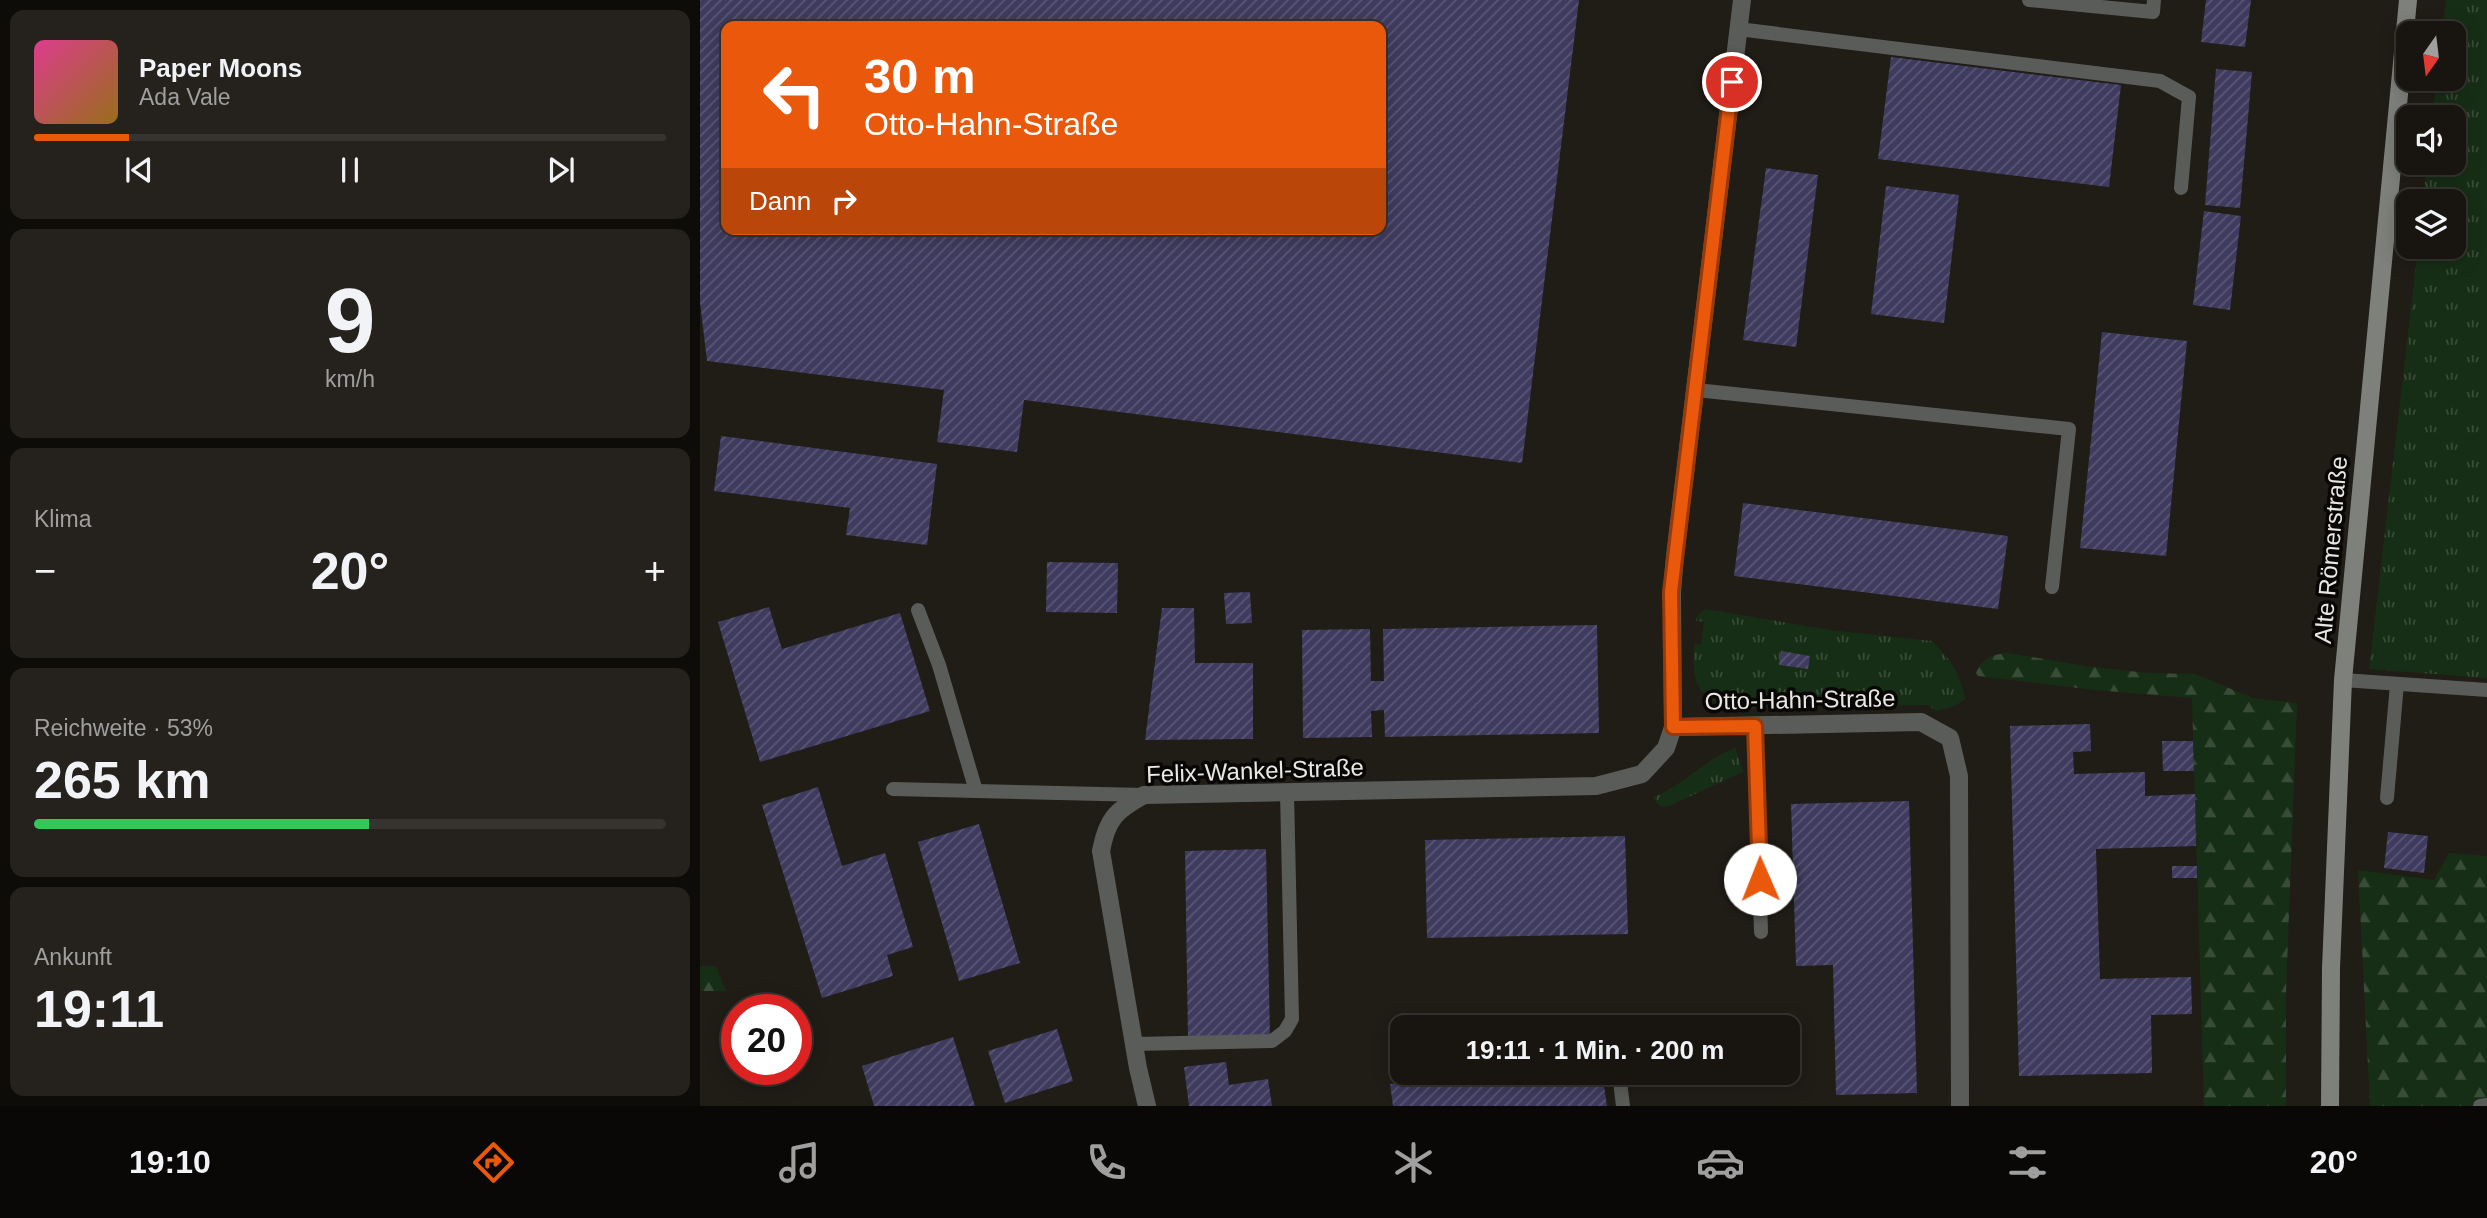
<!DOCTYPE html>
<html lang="de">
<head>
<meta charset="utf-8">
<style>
	:root { --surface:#181510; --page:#25221e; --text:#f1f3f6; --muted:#9f9f9f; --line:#363430; --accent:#ea580c }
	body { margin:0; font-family:Helvetica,sans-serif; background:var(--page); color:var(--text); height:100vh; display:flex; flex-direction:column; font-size:26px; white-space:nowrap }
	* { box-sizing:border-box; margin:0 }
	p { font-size:23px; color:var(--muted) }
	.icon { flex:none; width:38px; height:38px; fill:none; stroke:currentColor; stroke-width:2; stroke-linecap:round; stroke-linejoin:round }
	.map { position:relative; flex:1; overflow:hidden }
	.drawer { display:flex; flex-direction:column; gap:10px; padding:10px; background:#0d0c09; width:700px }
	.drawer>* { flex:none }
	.top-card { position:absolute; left:21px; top:21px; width:665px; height:214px; border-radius:14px; box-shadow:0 4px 18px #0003,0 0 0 2px var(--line); background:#ea580c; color:#fff; overflow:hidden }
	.needle { width:46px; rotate:194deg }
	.fabs { position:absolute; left:1696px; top:21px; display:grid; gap:14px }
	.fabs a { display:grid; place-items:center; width:70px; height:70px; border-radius:14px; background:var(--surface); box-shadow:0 4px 18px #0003,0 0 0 2px var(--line); font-size:35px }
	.speed { position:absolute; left:21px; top:994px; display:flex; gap:14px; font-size:35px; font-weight:700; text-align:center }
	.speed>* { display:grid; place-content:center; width:91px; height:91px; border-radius:50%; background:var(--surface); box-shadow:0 4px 18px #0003,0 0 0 2px var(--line); line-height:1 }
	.speed .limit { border:10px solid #d22; background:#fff; color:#111 }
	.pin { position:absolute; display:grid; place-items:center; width:60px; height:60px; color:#fff; margin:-30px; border:4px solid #fff; border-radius:50%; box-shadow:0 2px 7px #0007 }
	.me { position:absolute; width:77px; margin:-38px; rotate:359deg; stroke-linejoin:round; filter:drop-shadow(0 0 5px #0008) }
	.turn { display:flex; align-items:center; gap:24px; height:147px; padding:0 28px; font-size:32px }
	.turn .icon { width:91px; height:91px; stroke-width:2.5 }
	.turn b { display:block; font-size:49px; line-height:60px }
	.then { display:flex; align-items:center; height:66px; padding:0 28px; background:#0003; gap:14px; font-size:26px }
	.big { font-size:52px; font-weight:800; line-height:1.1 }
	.drawer .card { flex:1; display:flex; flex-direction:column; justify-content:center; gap:10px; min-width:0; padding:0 24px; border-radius:14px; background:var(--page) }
	.drawer .dial { align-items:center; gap:0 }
	.dial b { font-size:91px; line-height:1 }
	.song { display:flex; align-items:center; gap:21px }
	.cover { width:84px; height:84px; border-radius:10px; background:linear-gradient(135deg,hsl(330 70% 55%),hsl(40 70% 35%)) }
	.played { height:7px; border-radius:4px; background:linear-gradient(90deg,var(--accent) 15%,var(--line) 15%) }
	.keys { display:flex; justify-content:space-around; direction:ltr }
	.heat { display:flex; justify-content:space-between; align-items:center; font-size:38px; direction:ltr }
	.charge { height:10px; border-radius:5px; background:linear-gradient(90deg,#34c759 53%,var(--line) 0) }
	.trip { position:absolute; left:690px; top:1015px; width:410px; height:70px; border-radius:14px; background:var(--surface); box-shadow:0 4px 18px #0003,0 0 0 2px var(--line); font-weight:800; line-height:70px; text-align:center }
	.tab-bar { display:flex; height:112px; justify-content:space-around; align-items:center; background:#0a0806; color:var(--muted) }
	.tab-bar .icon { width:49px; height:49px }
	.tab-bar .active { color:var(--accent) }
	.tab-bar b { font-size:32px; color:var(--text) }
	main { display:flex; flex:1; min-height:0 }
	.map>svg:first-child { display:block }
	.grass { fill:url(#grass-tufts) }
	.forest { fill:url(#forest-firs) }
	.building { fill:url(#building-hatch); fill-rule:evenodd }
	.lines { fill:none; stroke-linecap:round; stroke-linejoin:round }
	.service { stroke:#5a5c59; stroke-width:14 }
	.minor { stroke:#5a5c59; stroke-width:18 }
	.secondary { stroke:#7e817b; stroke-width:18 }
	.route-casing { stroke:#983908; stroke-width:18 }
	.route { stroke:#ea580c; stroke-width:12 }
	.labels { text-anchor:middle; stroke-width:7; stroke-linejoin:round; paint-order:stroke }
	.street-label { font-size:24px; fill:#e9e7e2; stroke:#080705 }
</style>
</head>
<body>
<main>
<section class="drawer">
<div class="card">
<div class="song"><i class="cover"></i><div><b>Paper Moons</b><p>Ada Vale</p></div></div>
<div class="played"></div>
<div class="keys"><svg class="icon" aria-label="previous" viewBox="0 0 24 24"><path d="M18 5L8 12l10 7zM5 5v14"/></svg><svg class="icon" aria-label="pause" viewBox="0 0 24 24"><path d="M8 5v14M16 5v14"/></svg><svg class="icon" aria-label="next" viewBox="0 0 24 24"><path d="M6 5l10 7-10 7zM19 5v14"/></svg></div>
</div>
<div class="card dial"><b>9</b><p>km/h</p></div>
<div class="card"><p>Klima</p>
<div class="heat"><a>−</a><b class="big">20°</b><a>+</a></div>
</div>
<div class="card"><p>Reichweite · 53%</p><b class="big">265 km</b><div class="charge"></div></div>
<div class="card"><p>Ankunft</p><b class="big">19:11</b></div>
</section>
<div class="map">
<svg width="1787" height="1106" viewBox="0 0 1787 1106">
	<defs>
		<pattern id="grass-tufts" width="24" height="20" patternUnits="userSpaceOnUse" patternTransform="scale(1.75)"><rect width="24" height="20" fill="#172e16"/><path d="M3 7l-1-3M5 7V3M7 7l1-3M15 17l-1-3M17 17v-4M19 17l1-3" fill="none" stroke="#394c38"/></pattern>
		<pattern id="forest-firs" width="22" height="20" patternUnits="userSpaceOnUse" patternTransform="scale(1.75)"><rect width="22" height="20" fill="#172e16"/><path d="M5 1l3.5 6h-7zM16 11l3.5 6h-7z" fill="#394c38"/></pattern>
		<pattern id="building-hatch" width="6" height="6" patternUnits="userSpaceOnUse" patternTransform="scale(1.75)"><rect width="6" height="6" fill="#3e3b5e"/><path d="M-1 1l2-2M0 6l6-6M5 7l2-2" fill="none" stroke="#5a5775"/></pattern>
	</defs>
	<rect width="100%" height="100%" fill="#201c16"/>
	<!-- grass -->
	<g class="grass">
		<polygon points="1746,0 1787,0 1787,678 1669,669 1718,247 1754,247 1754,201 1723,201 1727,163 1754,163 1754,117 1732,117 1737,79 1754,79 1754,33 1742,33"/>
		<path d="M1005 609 1130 630 1232 641C1252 662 1259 670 1265 699L1255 706 1236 711 1228 705 1027 708C994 694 991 676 995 643L1001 645 1004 622 996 621 997 616Z"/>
		<path d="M1035 748 1043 772 969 806C961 808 957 805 954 797 984 785 1005 759 1035 748Z"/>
	</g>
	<!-- forest -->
	<g class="forest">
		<path d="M1308 653 1385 666 1448 673 1495 674 1553 698 1597 703 1586 992V1106H1504L1492 698 1395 690 1278 676 1276 673C1282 658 1293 654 1308 653Z"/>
		<polygon points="1749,853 1787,856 1787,1106 1670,1106 1658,870 1734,880"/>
		<polygon points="0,966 16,966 26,991 0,991"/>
	</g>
	<!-- building -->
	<g class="building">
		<path d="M0 0H879L822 463 324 400 317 452 237 442 244 390 7 361 0 302ZM26 26H681V229H26Z"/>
		<polygon points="1506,0 1551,0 1545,47 1501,42"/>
		<polygon points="1191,57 1421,85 1409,187 1178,159"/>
		<polygon points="1516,69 1552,72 1540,208 1505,205"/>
		<polygon points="1066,168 1118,175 1096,347 1043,340"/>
		<polygon points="1186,186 1259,195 1244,323 1171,314"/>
		<polygon points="1504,211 1541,216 1530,310 1493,305"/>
		<polygon points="1402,332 1487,341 1466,556 1380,548"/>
		<polygon points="21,436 237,464 227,545 146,535 150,508 14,491"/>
		<polygon points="1043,503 1308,536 1298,609 1034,576"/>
		<polygon points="347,562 418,563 417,613 346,612"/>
		<polygon points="550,592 552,623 526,624 524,593"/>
		<polygon points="69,607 82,649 200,613 230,711 60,762 18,622"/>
		<polygon points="462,608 494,608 495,663 553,663 553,739 445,740"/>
		<polygon points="897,625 899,733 685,737 684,710 671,711 672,737 603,738 602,630 670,629 671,681 684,681 683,629"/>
		<polygon points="1081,651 1110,656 1108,669 1079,665"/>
		<polygon points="1390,724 1391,751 1373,752 1374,774 1445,772 1445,796 1495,794 1496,846 1396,849 1400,979 1491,977 1492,1014 1451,1015 1452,1073 1319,1076 1310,726"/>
		<polygon points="1462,741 1493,741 1494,771 1463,771"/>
		<polygon points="118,787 142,866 185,853 213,947 187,955 193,976 122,998 62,805"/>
		<polygon points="1209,801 1217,1093 1136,1095 1133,965 1096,966 1091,804"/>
		<polygon points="279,824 320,963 259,981 218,842"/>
		<polygon points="1688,832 1728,836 1724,873 1684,868"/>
		<polygon points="925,836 928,934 727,938 725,840"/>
		<polygon points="566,849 570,1037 488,1039 485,851"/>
		<rect x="1472" y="866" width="25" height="12"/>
		<polygon points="357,1029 373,1081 305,1103 288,1051"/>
		<polygon points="253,1037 275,1106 174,1106 162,1066"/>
		<polygon points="526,1062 529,1085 568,1079 572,1106 489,1106 484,1067"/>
		<polygon points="769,1073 902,1073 907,1106 693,1106 690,1084"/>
	</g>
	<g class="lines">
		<!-- service -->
		<g class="service">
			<polyline points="1329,0 1453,12 1454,0"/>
			<polyline points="1038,29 1460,81 1489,97 1481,188"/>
			<polyline points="996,390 1369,429 1352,587"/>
			<polyline points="218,610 239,665 276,791"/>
			<polyline points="1643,680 1787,690"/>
			<polyline points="1055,726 1061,932"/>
			<polyline points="193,789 444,795"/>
			<polyline points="1687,798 1697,684"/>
			<polyline points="434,1044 572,1041 585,1031 592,1019 587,792"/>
			<polyline points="919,1073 923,1106"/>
			<polyline points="1780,1106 1787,1105"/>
		</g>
		<!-- minor -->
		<g class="minor">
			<polyline points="973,727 1221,722 1250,738 1259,776 1260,1106"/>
			<path d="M447 1106 438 1068 401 851C407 819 416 810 444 795L896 786 942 774 966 748 973 727 972 592 975 556 1042 0"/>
		</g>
		<!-- secondary -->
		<polyline class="secondary" points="1630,1106 1631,968 1643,680 1708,0"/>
	</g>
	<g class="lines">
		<defs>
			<polyline id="route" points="1032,82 971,592 973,727 1055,726 1060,879"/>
		</defs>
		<!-- route casing -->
		<use href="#route" class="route-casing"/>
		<!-- route -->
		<use href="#route" class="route"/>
	</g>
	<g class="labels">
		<!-- street labels -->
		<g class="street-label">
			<text transform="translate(1631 550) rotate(-85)" y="8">Alte Römerstraße</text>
			<text transform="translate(1100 700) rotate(-1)" y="8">Otto-Hahn-Straße</text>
			<text transform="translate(555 771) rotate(-2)" y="8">Felix-Wankel-Straße</text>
		</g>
	</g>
</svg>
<div class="fabs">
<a><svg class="needle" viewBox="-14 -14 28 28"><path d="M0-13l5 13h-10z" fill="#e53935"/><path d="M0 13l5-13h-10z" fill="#9f9f9f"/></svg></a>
<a><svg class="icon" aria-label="sound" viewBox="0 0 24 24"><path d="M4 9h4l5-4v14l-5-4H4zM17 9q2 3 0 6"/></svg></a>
<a><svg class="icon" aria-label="layers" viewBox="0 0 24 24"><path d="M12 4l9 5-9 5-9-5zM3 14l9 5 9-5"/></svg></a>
</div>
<div class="speed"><div class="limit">20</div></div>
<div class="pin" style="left:1032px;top:82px;background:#d93025"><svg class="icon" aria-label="arrive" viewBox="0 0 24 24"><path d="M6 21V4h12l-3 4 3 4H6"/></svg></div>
<svg class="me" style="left:1060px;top:879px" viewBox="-20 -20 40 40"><circle r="19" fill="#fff"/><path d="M0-13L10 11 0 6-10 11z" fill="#ea580c"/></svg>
<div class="trip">19:11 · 1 Min. · 200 m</div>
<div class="top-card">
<div class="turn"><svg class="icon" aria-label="left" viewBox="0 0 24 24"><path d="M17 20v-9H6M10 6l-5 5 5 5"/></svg><div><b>30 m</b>Otto-Hahn-Straße</div></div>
<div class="then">Dann<svg class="icon" aria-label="right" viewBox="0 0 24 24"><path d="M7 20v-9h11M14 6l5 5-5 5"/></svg></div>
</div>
</div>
</main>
<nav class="tab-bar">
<b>19:10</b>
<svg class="icon active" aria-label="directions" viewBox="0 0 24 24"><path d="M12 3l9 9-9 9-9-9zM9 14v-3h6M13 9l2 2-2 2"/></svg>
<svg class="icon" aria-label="music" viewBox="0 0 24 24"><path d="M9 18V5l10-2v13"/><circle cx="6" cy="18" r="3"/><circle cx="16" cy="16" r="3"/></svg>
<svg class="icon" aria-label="phone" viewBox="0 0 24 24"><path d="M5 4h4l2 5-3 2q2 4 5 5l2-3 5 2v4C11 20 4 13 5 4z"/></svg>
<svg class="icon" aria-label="climate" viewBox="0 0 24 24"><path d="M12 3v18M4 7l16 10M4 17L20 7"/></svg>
<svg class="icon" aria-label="car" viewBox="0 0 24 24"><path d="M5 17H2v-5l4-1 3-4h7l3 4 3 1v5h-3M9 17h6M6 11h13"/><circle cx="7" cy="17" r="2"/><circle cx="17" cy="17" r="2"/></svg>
<svg class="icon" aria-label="filters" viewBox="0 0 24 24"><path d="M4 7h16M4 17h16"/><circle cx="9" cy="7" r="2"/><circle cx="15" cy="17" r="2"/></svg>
<b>20°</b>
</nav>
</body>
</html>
